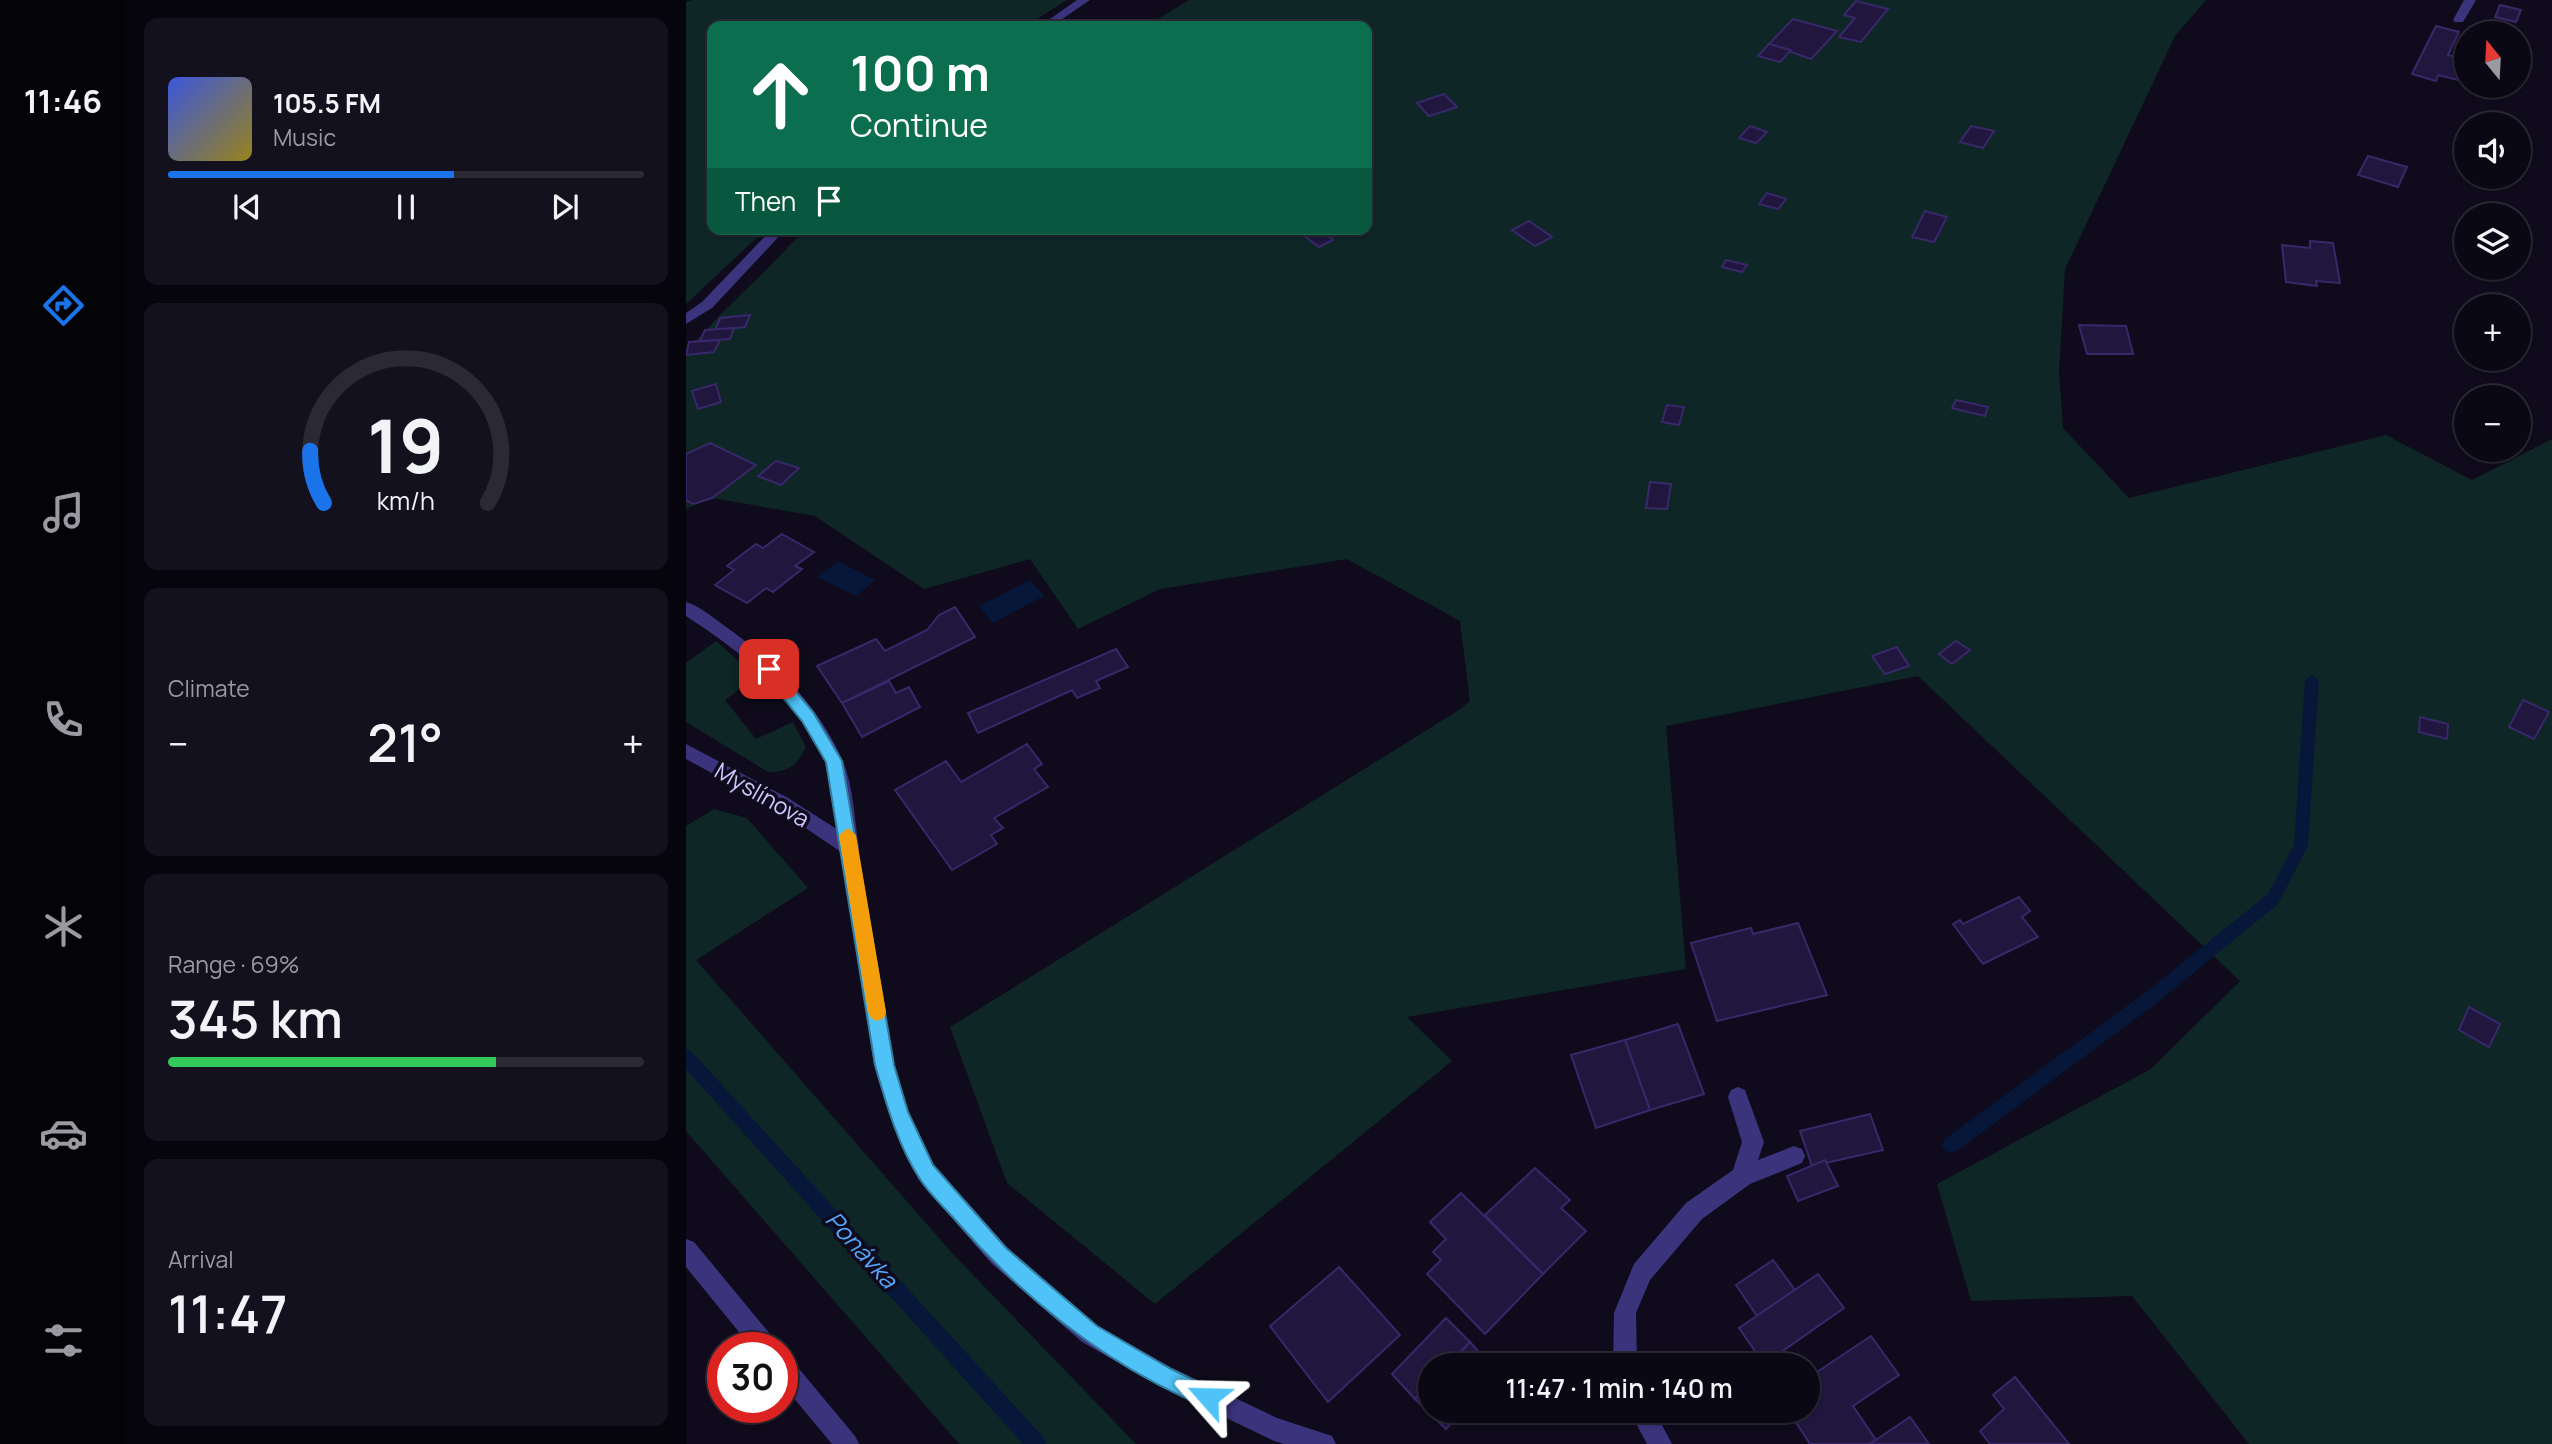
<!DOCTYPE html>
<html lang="en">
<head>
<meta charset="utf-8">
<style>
	:root { --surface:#0b0815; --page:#14111e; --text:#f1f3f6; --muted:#9a9aa0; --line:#2b2934; --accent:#1a73e8 }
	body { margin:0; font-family:Manrope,sans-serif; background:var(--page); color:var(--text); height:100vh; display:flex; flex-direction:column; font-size:26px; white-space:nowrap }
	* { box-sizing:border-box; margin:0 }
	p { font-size:23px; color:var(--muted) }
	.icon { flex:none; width:38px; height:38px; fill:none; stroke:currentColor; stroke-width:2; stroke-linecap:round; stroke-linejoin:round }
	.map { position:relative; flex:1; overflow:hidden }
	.details { display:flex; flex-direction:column; gap:18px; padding:18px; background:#06040c; width:560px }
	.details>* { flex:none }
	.hud { position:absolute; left:21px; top:21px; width:665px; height:214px; border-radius:14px; box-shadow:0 2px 5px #0004,0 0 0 2px var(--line); background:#0b6e4f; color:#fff; overflow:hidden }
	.needle { width:46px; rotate:342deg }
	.controls { position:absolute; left:1768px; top:21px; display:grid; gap:14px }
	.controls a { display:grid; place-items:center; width:77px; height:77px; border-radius:50%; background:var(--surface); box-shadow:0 2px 5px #0004,0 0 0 2px var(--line); font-size:35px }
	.speed { position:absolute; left:21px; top:1332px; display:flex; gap:14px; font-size:35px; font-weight:700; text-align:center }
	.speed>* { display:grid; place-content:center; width:91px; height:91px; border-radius:50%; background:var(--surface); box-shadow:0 2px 5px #0004,0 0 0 2px var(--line); line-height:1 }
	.speed .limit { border:10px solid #d22; background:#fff; color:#111 }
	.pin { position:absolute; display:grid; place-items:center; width:60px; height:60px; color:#fff; margin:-30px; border-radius:14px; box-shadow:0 4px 10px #0006 }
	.me { position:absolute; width:77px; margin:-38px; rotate:295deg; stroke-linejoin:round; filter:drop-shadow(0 0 5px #0008) }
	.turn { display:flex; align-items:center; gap:24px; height:147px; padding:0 28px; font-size:32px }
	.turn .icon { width:91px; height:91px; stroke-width:2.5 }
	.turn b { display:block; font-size:49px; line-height:60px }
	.then { display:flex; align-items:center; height:66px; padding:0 28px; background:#0003; gap:14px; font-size:26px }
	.big { font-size:52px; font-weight:600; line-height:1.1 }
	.details .card { flex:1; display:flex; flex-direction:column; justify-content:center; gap:10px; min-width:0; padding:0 24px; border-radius:14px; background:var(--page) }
	.details .dial { align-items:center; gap:0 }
	.dial svg { height:182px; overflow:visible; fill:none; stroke:var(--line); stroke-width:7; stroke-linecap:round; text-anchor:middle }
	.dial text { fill:var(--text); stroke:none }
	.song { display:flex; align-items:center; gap:21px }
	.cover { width:84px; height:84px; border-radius:10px; background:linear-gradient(135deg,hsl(230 70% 55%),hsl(50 70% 35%)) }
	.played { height:7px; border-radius:4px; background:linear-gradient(90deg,var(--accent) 60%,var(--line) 60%) }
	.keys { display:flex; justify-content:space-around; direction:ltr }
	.heat { display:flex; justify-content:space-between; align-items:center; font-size:38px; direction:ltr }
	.charge { height:10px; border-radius:5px; background:linear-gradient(90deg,#34c759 69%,var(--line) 0) }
	.trip { position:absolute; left:732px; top:1353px; width:402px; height:70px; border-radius:35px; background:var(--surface); box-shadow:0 2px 5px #0004,0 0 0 2px var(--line); font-weight:600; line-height:70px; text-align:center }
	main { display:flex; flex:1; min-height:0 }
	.tab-bar { display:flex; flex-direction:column; width:126px; justify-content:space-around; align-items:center; background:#040308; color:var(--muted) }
	.tab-bar .icon { width:49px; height:49px }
	.tab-bar .on { color:var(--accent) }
	.tab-bar b { font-size:32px; color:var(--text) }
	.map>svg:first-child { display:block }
	.green { fill:#0e2626 }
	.water { fill:#071739 }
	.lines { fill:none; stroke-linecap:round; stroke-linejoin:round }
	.stream { fill:#071739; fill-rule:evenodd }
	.building { fill:#20163e; stroke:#38286a; stroke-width:2 }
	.lane { fill:#3b347d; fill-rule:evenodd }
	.street { fill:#3b347d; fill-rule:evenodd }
	.route { fill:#4fc3f7; stroke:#337fa1; stroke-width:2 }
	.slow { fill:#f59e0b }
	.labels { text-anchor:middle; stroke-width:7; stroke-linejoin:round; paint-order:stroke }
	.near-street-label { font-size:23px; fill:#cfc6ff; stroke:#0f0b1c }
	.near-water-label { font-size:24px; font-style:italic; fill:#54a8ff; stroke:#0f0b1c }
</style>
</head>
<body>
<main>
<nav class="tab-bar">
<b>11:46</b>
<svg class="icon on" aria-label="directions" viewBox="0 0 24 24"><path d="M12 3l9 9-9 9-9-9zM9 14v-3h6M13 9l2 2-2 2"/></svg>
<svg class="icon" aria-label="music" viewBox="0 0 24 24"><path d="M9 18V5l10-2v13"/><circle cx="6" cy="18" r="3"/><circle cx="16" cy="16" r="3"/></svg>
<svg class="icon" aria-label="phone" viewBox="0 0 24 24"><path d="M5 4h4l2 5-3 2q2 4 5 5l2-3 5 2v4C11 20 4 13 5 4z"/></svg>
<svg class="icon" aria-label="climate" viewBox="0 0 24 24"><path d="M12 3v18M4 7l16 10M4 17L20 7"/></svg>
<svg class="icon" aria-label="car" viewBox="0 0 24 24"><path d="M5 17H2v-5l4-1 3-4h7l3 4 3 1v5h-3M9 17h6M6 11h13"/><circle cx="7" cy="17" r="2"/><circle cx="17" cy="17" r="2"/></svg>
<svg class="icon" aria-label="filters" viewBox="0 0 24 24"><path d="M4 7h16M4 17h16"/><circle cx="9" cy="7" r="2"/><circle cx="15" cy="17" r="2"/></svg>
</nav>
<section class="details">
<div class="card">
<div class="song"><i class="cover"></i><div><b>105.5 FM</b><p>Music</p></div></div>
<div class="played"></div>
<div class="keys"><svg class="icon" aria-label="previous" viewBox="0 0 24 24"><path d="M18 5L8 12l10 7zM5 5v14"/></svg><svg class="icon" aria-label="pause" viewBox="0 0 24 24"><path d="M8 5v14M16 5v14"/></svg><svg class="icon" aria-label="next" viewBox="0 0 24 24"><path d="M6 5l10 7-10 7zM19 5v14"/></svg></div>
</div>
<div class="card dial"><svg viewBox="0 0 100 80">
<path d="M14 69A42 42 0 1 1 86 69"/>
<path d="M14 69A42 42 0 0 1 8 46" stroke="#1a73e8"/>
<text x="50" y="56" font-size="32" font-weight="700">19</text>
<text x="50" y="72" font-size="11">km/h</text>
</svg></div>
<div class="card"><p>Climate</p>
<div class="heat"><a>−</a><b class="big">21°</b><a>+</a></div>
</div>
<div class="card"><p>Range · 69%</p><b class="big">345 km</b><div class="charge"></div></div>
<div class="card"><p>Arrival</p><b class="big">11:47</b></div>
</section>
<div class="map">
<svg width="1866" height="1444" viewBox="0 0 1866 1444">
	<rect width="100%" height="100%" fill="#0f0b1c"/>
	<!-- green -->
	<g class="green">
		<polygon points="7,0 381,0 340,26 26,26 26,229 80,229 0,304 0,2"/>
		<path d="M503 0H1520L1489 36 1379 269 1373 372 1377 428 1443 498 1700 435 1786 480 1866 439V1444H1563L1446 1296 1285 1301 1251 1184 1465 1069 1554 981 1232 676 980 726 1000 969 721 1017 766 1061 469 1304 321 1183 264 1027 773 710 784 701 774 621 661 559 474 589 392 629 344 559 238 589 129 516 26 498 0 509V352C37 309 80 272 119 229H681V26H460Z"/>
		<path d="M30 641 66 673 64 682 39 700 70 739 107 722 120 747C111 765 103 772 82 772L0 722V663Z"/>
		<polygon points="28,809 61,818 122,888 10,960 266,1253 450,1444 273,1444 0,1131 0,826"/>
	</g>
	<!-- water -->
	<g class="water">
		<polygon points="152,561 189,580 170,596 132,577"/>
		<polygon points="344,580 358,596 307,623 293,606"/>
	</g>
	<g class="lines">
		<!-- stream -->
		<g class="stream">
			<polygon points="1626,675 1633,680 1622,845 1592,904 1472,1002 1271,1151 1265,1153 1259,1151 1256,1145 1259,1139 1460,992 1582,894 1608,845 1619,680"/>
			<polygon points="0,1049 6,1052 357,1437 360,1444 337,1444 0,1069"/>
		</g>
	</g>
	<!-- building -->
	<g class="building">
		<polygon points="1170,1 1202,9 1175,42 1153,37 1169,18 1158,15"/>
		<polygon points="1814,5 1835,10 1830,22 1809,17"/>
		<polygon points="1107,19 1151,31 1125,59 1083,44"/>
		<polygon points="1750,26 1773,32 1762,55 1780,60 1780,82 1752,75 1750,81 1726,74"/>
		<polygon points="1083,44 1105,50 1094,62 1072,56"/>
		<polygon points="758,94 771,107 743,116 731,103"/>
		<polygon points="1064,126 1081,132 1070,143 1053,138"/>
		<polygon points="1285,126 1308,131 1297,148 1274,142"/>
		<polygon points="1682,156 1721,167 1712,187 1672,175"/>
		<polygon points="1081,193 1100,199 1092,209 1073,204"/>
		<polygon points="1239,211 1261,217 1248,242 1226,237"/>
		<polygon points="843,221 866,237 849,246 826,230"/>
		<polygon points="609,229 635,229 647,240 633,247"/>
		<polygon points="1624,241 1647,243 1654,283 1630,281 1631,286 1600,282 1596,245 1624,248"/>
		<polygon points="1040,260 1061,265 1056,272 1036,267"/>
		<polygon points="64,315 59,327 29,330 34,318"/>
		<polygon points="1393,325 1440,326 1447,354 1401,354"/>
		<polygon points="48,328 44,339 14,341 19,330"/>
		<polygon points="34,340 28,352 0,355 3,342"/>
		<polygon points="30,384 35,402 12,409 6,391"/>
		<polygon points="1270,400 1302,407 1299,416 1266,408"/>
		<polygon points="981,405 998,407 993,425 976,422"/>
		<polygon points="24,443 70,465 26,498 7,504 0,500 0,454"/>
		<polygon points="90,461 113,468 95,485 72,476"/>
		<polygon points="964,482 985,484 981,509 960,508"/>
		<polygon points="96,534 128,552 109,566 116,569 87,592 80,588 61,603 29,585 48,570 41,566 70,544 77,548"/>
		<polygon points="269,607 289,637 156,703 131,666 190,639 199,651 241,630 253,615"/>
		<polygon points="1270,641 1284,650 1266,664 1253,654"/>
		<polygon points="1211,647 1223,666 1199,674 1186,656"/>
		<polygon points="430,649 442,667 410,681 414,688 391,698 386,690 292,733 282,713"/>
		<polygon points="203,681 210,693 223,687 234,707 176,737 156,703"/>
		<polygon points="1837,700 1863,712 1848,739 1823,727"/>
		<polygon points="1734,717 1762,724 1761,739 1733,732"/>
		<polygon points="341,744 356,764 348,769 362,787 308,818 317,828 305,835 311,844 266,870 209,790 260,761 275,782"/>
		<polygon points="1333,897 1344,911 1336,917 1352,937 1297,964 1267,924 1274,920 1277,924"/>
		<polygon points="1112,923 1141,995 1031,1021 1005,943 1065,928 1067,934"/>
		<polygon points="1783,1007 1814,1024 1803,1047 1773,1030"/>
		<polygon points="992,1024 1018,1094 964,1110 939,1040"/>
		<polygon points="939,1040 964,1110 910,1128 885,1055"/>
		<polygon points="1184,1114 1197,1150 1126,1166 1114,1131"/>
		<polygon points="1139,1160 1152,1186 1112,1201 1101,1176"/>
		<polygon points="849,1168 884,1200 875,1208 900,1231 857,1274 799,1215"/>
		<polygon points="775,1193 857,1274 799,1334 741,1274 755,1260 747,1252 760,1239 744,1222"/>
		<polygon points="1087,1260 1109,1290 1071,1316 1050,1285"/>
		<polygon points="653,1267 714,1335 642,1402 584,1326"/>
		<polygon points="1132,1274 1158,1308 1078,1364 1053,1328"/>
		<polygon points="760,1318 784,1342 762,1365 744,1365 744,1384 729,1399 706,1374"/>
		<polygon points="1185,1336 1213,1375 1167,1406 1190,1440 1184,1444 1124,1444 1102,1410 1122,1410 1122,1378"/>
		<polygon points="784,1342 804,1365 762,1365"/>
		<polygon points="1329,1377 1383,1444 1304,1444 1294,1431 1318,1409 1307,1395"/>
		<polygon points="744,1384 744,1410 777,1410 760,1429 729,1399"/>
		<polygon points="1224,1417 1243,1444 1184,1444 1190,1440"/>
	</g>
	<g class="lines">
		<!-- lane -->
		<g class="lane">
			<polygon points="1778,0 1790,0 1777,22 1769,22 1767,20"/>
			<path d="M0 602C13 606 25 616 36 624 86 659 131 703 156 759 168 786 168 819 173 848L171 854 164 856 157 854 155 848C150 822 149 794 141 768 121 702 55 652 0 616Z"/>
			<polygon points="0,1239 8,1242 89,1340 92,1348 66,1348 0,1267"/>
			<polygon points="96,1354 104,1358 169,1436 173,1444 146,1444 96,1384"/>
		</g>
		<!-- street -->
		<g class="street">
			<polygon points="391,0 404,0 366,26 354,26"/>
			<polygon points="86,229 100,229 26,308 0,324 0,313 16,302"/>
			<polygon points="0,744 102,798 171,842 208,1065 223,1113 248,1165 321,1247 412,1326 486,1368 591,1418 646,1436 650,1444 598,1444 588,1441 470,1384 396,1342 305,1263 232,1179 203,1114 188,1065 155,852 90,808 0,759"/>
			<polygon points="1052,1087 1059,1090 1078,1142 1072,1160 1108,1146 1116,1149 1119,1156 1116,1163 1064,1184 1016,1219 964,1280 950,1313 951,1365 927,1365 928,1313 948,1264 1000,1203 1047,1170 1056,1142 1042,1097 1045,1090"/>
			<polygon points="943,1410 968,1410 986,1444 961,1444"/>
		</g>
	</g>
	<!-- route -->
	<path class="route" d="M83 663 88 665 127 712 156 761 208 1065 222 1112 247 1165 320 1248 411 1326 485 1369 529 1390 533 1397 529 1405 522 1408C423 1367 342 1303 272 1223 260 1209 244 1195 234 1179 212 1146 200 1103 189 1065L140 762 116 721 77 673V665Z"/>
	<!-- slow -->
	<polygon class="slow" points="162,828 170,835 200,1012 198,1018 191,1021 185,1018 182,1012 153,835"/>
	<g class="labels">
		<!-- near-street labels -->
		<g class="near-street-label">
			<text transform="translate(76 795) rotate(30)" y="8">Myslínova</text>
		</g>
		<!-- near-water labels -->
		<g class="near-water-label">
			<text transform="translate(175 1250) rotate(48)" y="8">Ponávka</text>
		</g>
	</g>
</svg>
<div class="controls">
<a><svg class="needle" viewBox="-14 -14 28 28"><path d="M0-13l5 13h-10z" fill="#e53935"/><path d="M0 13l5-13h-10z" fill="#9a9aa0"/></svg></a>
<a><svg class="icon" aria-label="sound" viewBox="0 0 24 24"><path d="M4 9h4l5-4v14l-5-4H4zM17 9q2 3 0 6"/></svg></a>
<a><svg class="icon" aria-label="layers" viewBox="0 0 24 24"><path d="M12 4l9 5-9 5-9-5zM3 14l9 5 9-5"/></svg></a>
<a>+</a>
<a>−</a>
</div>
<div class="speed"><div class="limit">30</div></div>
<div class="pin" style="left:83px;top:669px;background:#d93025"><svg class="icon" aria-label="arrive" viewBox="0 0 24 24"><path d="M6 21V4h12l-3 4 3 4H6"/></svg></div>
<svg class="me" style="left:522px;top:1397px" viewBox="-20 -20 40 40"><path d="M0-17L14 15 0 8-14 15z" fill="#4fc3f7" stroke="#fff" stroke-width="4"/></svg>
<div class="trip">11:47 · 1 min · 140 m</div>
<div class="hud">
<div class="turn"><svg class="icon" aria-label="ahead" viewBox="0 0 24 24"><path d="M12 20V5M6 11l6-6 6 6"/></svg><div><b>100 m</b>Continue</div></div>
<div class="then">Then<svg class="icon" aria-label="arrive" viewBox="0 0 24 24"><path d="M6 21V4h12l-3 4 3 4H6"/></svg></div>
</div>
</div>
</main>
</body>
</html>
